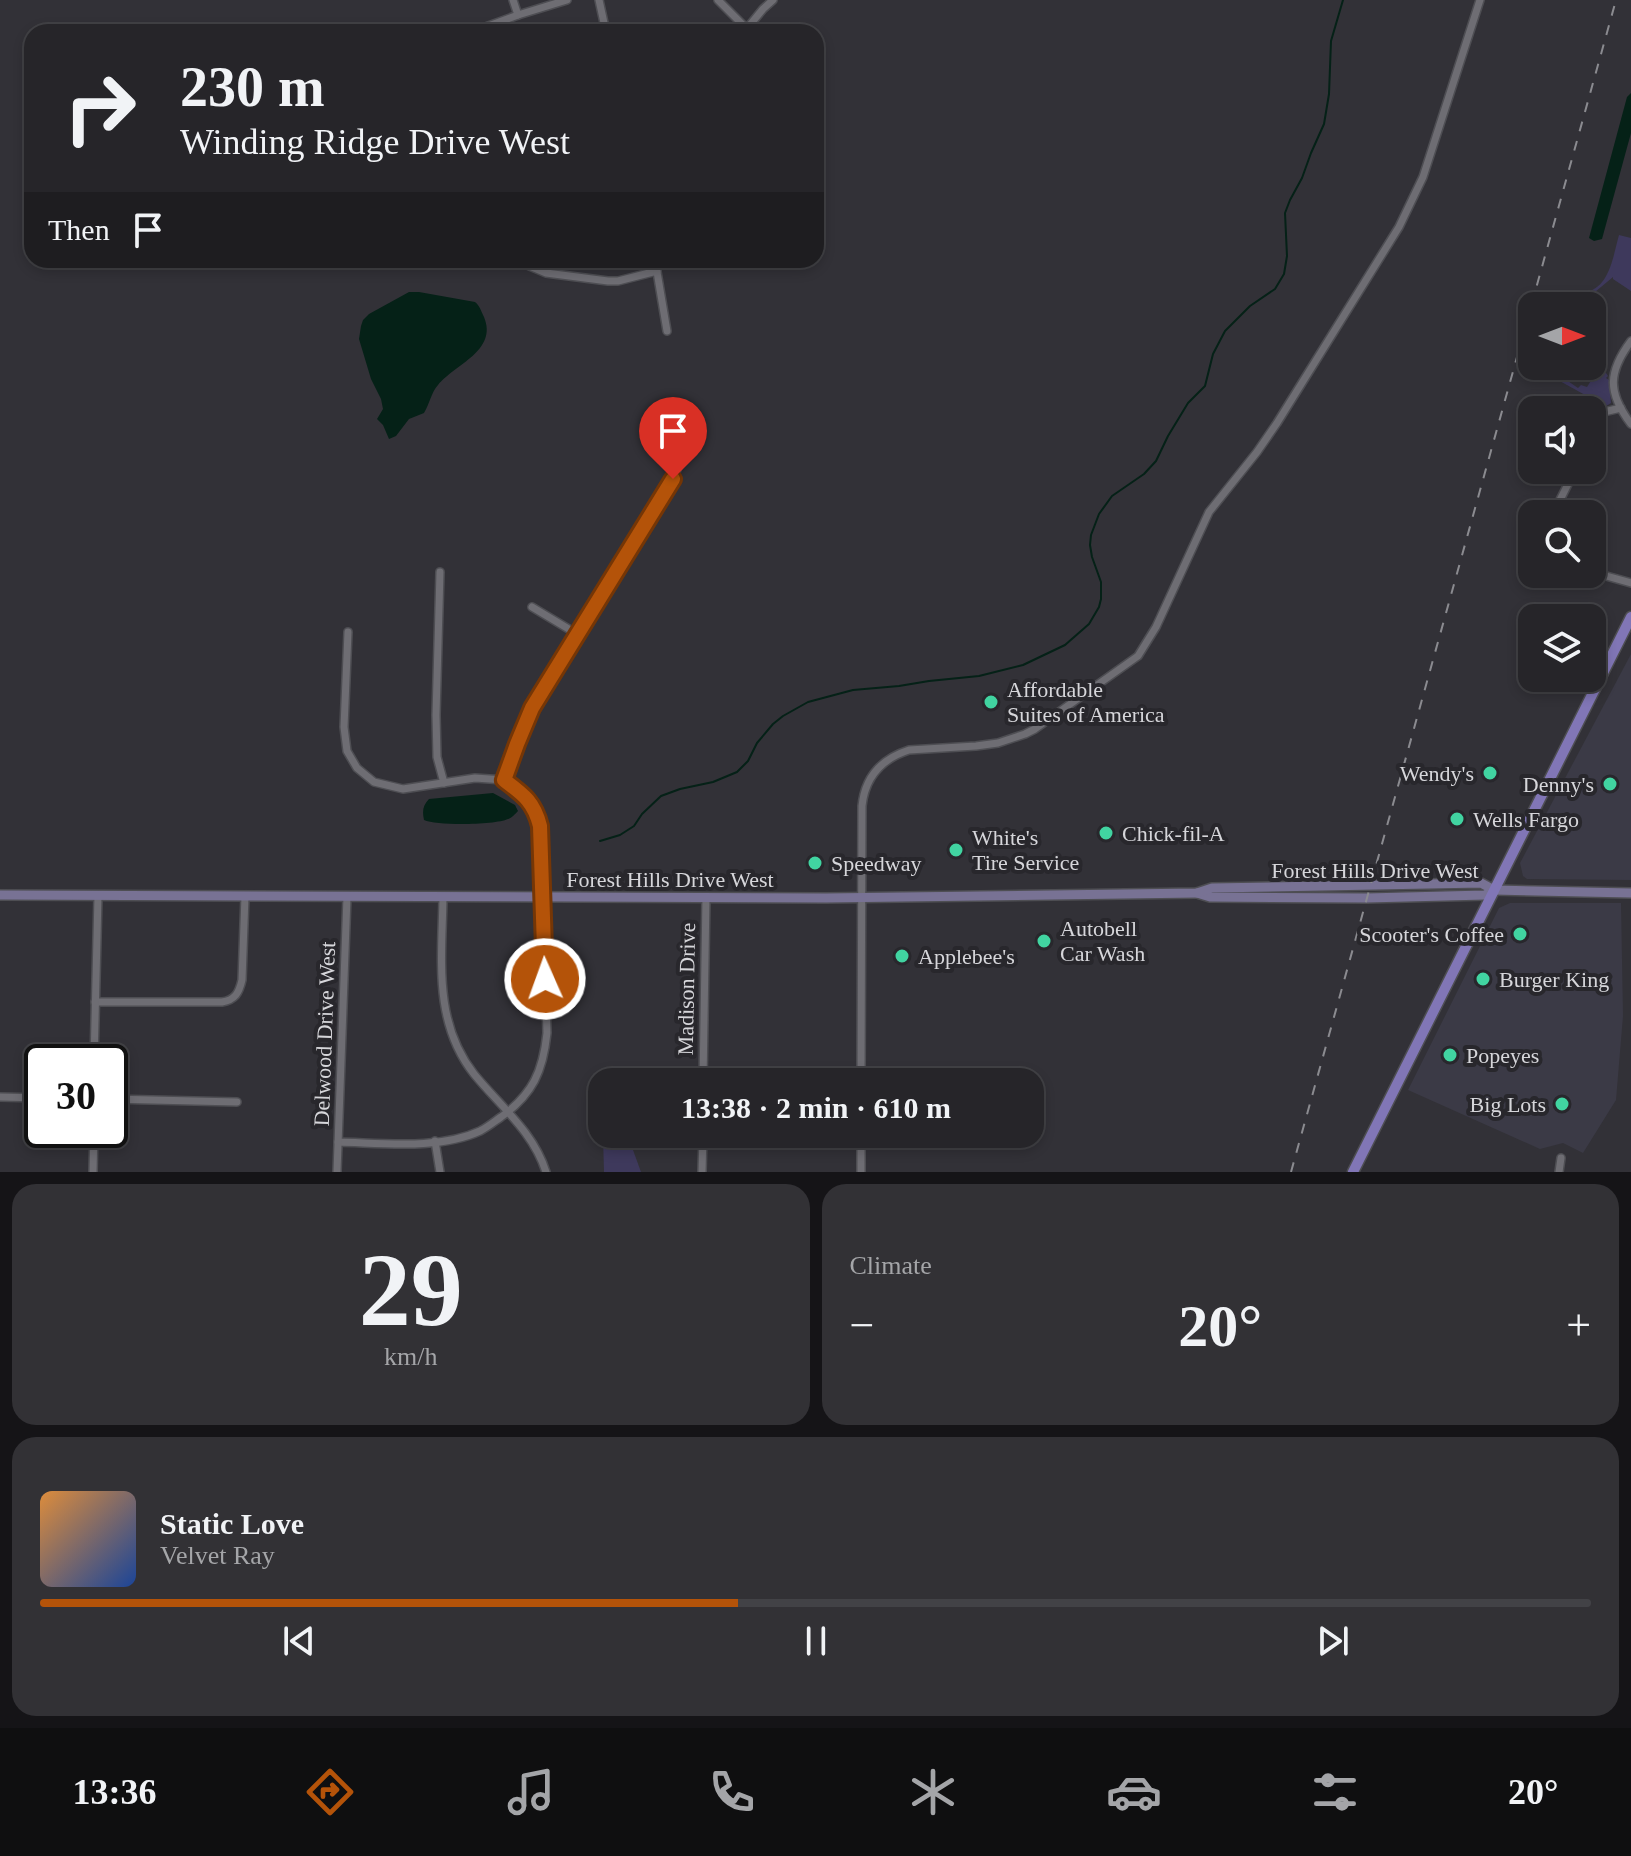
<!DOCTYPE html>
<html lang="en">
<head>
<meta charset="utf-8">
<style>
	:root { --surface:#262529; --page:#323135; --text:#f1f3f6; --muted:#a4a5a8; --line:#424246; --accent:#b45309 }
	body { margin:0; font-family:Georgia,serif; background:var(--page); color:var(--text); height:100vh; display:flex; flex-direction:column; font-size:30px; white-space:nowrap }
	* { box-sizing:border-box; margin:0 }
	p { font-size:26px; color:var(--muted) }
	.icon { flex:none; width:44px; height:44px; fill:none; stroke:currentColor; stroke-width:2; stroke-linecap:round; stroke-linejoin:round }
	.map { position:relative; height:1172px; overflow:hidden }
	.panel { display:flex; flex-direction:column; gap:12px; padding:12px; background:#151417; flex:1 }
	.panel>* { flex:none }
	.hud { position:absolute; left:24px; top:24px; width:800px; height:244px; border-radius:24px; box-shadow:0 4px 12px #0003,0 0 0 2px var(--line); background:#262529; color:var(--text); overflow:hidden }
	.needle { width:52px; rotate:90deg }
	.fabs { position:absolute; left:1518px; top:292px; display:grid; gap:16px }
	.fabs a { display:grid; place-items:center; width:88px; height:88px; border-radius:16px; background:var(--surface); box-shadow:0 4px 12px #0003,0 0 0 2px var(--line); font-size:40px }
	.speed { position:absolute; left:24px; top:1044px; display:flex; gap:16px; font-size:40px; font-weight:700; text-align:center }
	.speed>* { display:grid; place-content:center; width:104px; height:104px; border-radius:50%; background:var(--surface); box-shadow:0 4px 12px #0003,0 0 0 2px var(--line); line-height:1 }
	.speed .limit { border:4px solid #111; border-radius:12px; background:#fff; color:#111 }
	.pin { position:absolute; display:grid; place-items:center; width:68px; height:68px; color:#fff; margin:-82px -34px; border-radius:50% 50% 50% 0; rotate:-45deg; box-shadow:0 0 8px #0007 }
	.pin .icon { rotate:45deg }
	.me { position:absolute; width:88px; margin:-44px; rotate:358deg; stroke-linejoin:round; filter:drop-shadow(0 0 6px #0008) }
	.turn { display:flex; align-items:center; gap:28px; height:168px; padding:0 24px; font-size:36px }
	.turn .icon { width:104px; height:104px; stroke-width:2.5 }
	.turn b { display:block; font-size:56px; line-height:68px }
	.then { display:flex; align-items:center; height:76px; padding:0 24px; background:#0003; gap:16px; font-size:30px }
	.big { font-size:60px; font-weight:700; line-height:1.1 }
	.panel .card { flex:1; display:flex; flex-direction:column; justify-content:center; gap:12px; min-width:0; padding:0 28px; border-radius:24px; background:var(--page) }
	.panel .dial { align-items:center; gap:0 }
	.dial b { font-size:104px; line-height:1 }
	.song { display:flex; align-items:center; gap:24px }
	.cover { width:96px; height:96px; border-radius:12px; background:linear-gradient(135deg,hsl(30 70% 55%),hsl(220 70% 35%)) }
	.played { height:8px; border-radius:4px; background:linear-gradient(90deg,var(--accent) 45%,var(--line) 45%) }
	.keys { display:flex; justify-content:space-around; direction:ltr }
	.heat { display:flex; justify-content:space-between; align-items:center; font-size:44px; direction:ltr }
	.panel .tiles { flex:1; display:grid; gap:12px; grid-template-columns:1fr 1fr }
	.card:last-child { grid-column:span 2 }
	.trip { position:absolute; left:588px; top:1068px; width:456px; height:80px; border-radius:24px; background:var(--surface); box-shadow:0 4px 12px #0003,0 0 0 2px var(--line); font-weight:700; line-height:80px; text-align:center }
	.tabs { display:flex; height:128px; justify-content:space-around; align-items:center; background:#0f0f10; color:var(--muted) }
	.tabs .icon { width:56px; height:56px }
	.tabs .selected { color:var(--accent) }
	.tabs b { font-size:36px; color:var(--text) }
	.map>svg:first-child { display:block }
	.built { fill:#3b3a46 }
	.green { fill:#3e395c }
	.water { fill:#052117 }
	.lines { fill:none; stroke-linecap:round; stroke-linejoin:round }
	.stream { stroke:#052117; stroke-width:2 }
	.minor-casing { stroke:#4e4e53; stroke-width:10 }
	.secondary-casing { stroke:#4e4e53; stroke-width:12 }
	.primary-casing { stroke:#4e4e53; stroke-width:13 }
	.minor { stroke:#6e6d73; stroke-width:7 }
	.secondary { stroke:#787294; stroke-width:9 }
	.primary { stroke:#8176b6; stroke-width:10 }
	.rail { stroke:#8b8b90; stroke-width:2; stroke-dasharray:10 10; stroke-linecap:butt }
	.route-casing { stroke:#753606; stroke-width:20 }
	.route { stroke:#b45309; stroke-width:14 }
	.poi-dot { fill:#41d4a1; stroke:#28272c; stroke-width:3 }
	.labels { text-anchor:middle; stroke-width:8; stroke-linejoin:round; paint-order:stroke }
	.poi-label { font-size:22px; fill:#d6d6da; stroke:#28272c; text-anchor:start }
	.street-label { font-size:22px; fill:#d6d6da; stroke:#28272c }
</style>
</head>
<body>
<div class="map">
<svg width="1631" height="1172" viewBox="0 0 1631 1172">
	<rect width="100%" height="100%" fill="#323137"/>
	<!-- built -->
	<g class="built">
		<polygon points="1631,654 1631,880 1527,879 1523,876 1520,863"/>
		<polygon points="1510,903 1621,903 1623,1016 1616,1100 1583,1153 1563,1143 1540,1149 1408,1090 1499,908"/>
	</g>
	<!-- green -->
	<g class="green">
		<path d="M1619 235 1631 238V291L1613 279V277L1595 292 1586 294 1587 292C1610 286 1613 256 1619 235Z"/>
		<polygon points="1543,366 1546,366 1578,388 1581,385 1587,387 1597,371 1594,368 1596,366 1606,373 1608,376 1606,378 1609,380 1611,403 1603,408 1596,407 1596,401 1547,374 1543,370"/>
		<polygon points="605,1134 622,1134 629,1139 641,1172 604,1172 603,1136"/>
	</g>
	<!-- water -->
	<g class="water">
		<polygon points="1631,93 1631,133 1602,239 1594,241 1589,238 1627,97"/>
		<path d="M409 292H419L475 302C480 306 481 311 484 317 498 351 455 364 438 385 431 393 430 403 424 413L409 419 396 436 389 439 383 425 377 419 383 409 381 399 371 379 359 339 361 326 363 320 369 314Z"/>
		<path d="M493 793 515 805 518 811C515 814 512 818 508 819 495 825 437 826 424 820 422 811 423 805 429 799Z"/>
	</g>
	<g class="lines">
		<!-- stream -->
		<polyline class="stream" points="600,841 620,835 634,826 642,814 661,796 680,789 713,782 737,772 748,761 757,743 773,724 783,716 808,702 853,690 899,686 929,681 979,676 1023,665 1065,645 1089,624 1099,607 1101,599 1101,582 1092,557 1090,545 1091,535 1099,514 1112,496 1144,474 1156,461 1168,436 1188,403 1205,386 1213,354 1225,331 1250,306 1275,289 1284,274 1287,256 1285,213 1290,200 1302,178 1311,153 1324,124 1329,94 1331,41 1343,0"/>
		<defs>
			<g id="minor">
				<polyline points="513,0 518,15"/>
				<polyline points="599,0 606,32"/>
				<polyline points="718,0 750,32"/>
				<polyline points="745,31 763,9 773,0"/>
				<polyline points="472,32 518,15 567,0"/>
				<polyline points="515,260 546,273 608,281 618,281 657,271"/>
				<polyline points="655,260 667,331"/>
				<path d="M1631 341C1608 372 1607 392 1631 424"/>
				<polyline points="1592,436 1604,412 1621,408"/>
				<polyline points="1553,514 1575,470"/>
				<polyline points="440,572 436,715 437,757 444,783"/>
				<polyline points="1592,572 1631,583"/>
				<polyline points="532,607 577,634"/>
				<polyline points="504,780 523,728 532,708 673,479 680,462 685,439"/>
				<path d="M443 897C442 959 433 1022 474 1074 500 1106 533 1131 546 1172"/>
				<path d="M95 1002H222C235 1000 239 993 242 980L245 896"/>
				<polyline points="94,1062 98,896"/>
				<polyline points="703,1082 706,897"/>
				<path d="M861 1082 862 806C865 777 881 759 909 750L976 746 998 743 1025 734 1035 729 1138 656 1156 627 1209 512 1257 452 1277 423 1399 227 1423 177 1480 0"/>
				<polyline points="0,1097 42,1098"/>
				<polyline points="110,1099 237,1102"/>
				<polyline points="861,1134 861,1172"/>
				<polyline points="435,1141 440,1172"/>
				<path d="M338 1142C383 1143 439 1150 480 1131 488 1127 495 1121 501 1117 533 1094 543 1071 547 1033L540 826 537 814 527 797 504 780 475 778 403 789 374 782 357 768 347 751 344 727 348 632"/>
				<polyline points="93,1172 94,1130"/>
				<polyline points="337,1172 347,897"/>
				<polyline points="702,1172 703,1134"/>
				<polyline points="1559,1172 1561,1158"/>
			</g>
			<g id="secondary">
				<polyline points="1197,893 1210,897 1367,898 1485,895 1494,890"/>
				<polyline points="0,895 826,898 1197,893 1212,888 1481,883 1494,890 1631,893"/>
			</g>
			<polyline id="primary" points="1353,1172 1631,617"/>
		</defs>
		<!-- minor casing -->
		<use href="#minor" class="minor-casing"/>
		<!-- secondary casing -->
		<use href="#secondary" class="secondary-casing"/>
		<!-- primary casing -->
		<use href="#primary" class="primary-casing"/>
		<!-- minor -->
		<use href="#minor" class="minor"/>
		<!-- secondary -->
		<use href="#secondary" class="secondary"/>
		<!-- primary -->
		<use href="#primary" class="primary"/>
		<!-- rail -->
		<polyline class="rail" points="1291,1172 1616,0"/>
	</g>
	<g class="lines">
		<defs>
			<path id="route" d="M545 979 540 826C534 802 524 795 504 780L517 744 532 708 673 479"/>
		</defs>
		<!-- route casing -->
		<use href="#route" class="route-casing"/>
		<!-- route -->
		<use href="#route" class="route"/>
	</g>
	<!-- markers -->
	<g class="poi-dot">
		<circle cx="991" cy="702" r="8"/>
		<circle cx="1490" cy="773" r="8"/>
		<circle cx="1610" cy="784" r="8"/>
		<circle cx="1457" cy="819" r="8"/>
		<circle cx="1106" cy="833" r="8"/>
		<circle cx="956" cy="850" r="8"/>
		<circle cx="815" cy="863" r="8"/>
		<circle cx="1520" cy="934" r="8"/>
		<circle cx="1044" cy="941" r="8"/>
		<circle cx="902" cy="956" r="8"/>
		<circle cx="1483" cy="979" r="8"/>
		<circle cx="1450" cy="1055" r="8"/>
		<circle cx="1562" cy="1104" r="8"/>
	</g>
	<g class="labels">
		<!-- poi labels -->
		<g class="poi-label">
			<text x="1007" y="697">Affordable<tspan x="1007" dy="25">Suites of America</tspan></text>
			<text x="1474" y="781" text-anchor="end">Wendy's</text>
			<text x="1594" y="792" text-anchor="end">Denny's</text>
			<text x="1473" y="827">Wells Fargo</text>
			<text x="1122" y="841">Chick-fil-A</text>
			<text x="972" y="845">White's<tspan x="972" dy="25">Tire Service</tspan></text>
			<text x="831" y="871">Speedway</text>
			<text x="1060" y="936">Autobell<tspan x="1060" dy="25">Car Wash</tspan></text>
			<text x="1504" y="942" text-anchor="end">Scooter's Coffee</text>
			<text x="918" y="964">Applebee's</text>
			<text x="1499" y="987">Burger King</text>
			<text x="1466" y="1063">Popeyes</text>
			<text x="1546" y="1112" text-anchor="end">Big Lots</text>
		</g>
		<!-- street labels -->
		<g class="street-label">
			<text x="1375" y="878">Forest Hills Drive West</text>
			<text x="670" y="887">Forest Hills Drive West</text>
			<text transform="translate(686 989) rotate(-89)" y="8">Madison Drive</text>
			<text transform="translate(324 1034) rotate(-88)" y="8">Delwood Drive West</text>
		</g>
	</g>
</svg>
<div class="fabs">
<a><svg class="needle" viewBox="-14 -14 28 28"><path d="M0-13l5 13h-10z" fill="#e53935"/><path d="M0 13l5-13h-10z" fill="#a4a5a8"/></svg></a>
<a><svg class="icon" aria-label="sound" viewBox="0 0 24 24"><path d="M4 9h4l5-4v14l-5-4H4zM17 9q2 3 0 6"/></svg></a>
<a><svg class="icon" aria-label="search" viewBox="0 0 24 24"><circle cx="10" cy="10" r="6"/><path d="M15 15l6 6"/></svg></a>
<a><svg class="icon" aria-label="layers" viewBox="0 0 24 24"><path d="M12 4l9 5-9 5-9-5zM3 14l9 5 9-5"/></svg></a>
</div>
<div class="speed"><div class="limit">30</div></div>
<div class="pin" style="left:673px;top:479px;background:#d93025"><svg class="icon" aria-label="arrive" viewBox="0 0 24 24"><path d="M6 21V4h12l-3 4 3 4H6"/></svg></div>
<svg class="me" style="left:545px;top:979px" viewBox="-20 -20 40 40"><circle r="17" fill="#b45309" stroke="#fff" stroke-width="3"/><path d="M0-11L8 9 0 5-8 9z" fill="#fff"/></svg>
<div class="trip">13:38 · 2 min · 610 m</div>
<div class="hud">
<div class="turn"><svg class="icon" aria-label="right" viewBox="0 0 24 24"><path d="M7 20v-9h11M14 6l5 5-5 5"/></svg><div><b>230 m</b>Winding Ridge Drive West</div></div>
<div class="then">Then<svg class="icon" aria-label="arrive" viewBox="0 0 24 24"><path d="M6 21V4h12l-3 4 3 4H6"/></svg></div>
</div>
</div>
<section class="panel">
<div class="tiles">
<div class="card dial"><b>29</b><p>km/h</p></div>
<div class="card"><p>Climate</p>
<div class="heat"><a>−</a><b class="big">20°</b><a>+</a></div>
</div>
<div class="card">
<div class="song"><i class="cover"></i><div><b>Static Love</b><p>Velvet Ray</p></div></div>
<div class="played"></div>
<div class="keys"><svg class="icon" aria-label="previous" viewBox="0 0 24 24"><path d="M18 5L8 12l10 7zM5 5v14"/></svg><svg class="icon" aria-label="pause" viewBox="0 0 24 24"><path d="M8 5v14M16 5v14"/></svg><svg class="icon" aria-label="next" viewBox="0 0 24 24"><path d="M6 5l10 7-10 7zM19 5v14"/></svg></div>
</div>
</div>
</section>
<nav class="tabs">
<b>13:36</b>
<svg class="icon selected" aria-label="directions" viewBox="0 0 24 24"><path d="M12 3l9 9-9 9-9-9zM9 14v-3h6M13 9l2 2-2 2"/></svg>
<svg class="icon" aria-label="music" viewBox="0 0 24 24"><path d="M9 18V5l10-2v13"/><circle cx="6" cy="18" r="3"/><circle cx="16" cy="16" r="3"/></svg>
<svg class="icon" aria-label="phone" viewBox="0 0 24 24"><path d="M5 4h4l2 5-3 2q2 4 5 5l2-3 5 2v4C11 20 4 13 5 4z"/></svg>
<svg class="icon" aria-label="climate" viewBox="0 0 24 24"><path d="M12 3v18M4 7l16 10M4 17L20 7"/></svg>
<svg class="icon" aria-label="car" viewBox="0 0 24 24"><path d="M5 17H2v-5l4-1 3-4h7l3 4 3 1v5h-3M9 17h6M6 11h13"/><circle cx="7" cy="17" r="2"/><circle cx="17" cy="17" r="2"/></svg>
<svg class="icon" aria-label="filters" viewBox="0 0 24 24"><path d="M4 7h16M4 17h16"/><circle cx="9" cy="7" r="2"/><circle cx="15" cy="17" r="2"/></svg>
<b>20°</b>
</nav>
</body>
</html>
